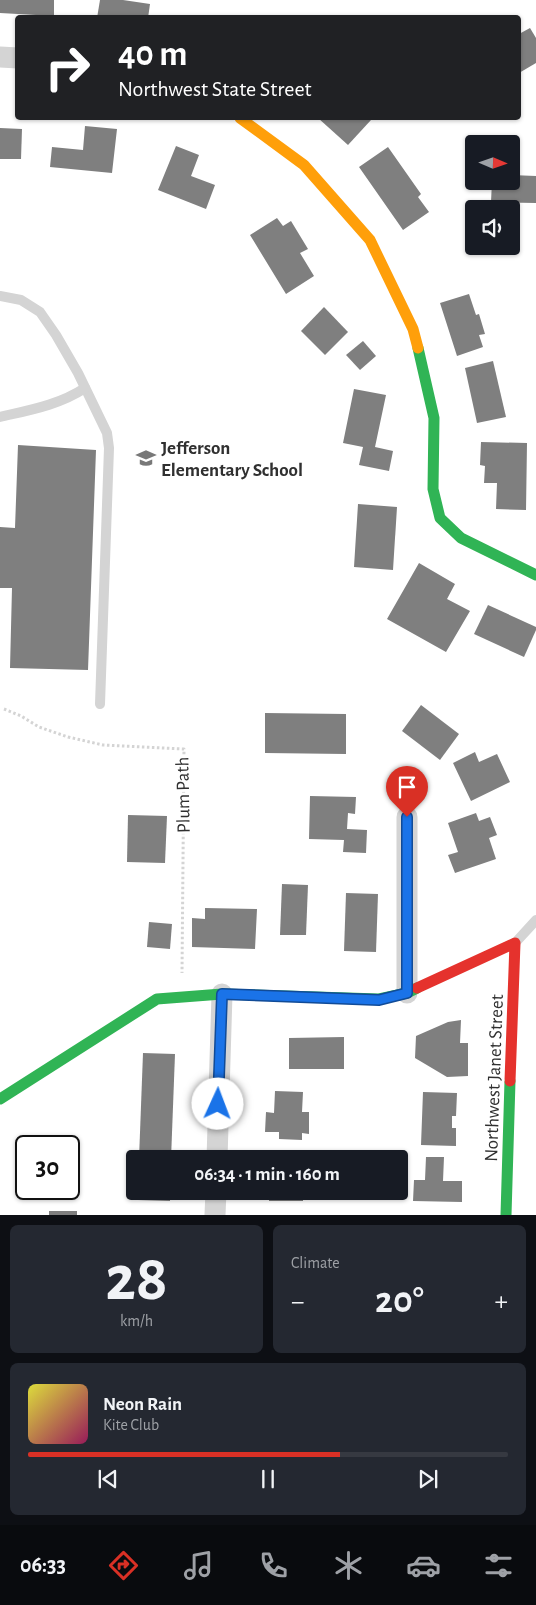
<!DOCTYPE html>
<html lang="en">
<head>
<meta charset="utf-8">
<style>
	:root { --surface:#171b24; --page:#242831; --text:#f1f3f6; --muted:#9ea1a6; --line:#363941; --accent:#d93025 }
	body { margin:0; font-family:"Alegreya Sans",sans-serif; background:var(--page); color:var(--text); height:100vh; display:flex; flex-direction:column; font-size:19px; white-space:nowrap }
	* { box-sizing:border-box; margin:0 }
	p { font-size:16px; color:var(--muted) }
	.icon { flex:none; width:28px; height:28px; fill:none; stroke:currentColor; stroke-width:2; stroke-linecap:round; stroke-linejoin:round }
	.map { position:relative; height:1215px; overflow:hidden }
	.side { display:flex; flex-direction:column; gap:10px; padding:10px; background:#0d0f14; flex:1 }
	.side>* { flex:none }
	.hud { position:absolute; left:15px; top:15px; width:506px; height:105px; border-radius:5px; box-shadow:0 1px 4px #0004; background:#202124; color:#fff; overflow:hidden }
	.needle { width:32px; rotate:92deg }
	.buttons { position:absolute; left:465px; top:135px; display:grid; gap:10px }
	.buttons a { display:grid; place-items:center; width:55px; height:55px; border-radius:5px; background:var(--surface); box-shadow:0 1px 4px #0004; font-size:25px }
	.speed { position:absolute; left:15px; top:1135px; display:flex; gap:10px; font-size:25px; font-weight:700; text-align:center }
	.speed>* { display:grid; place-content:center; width:65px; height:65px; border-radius:50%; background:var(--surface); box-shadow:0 1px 4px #0004; line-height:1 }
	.speed .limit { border:2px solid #111; border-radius:8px; background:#fff; color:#111 }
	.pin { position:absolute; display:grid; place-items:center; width:42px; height:42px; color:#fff; margin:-51px -21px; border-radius:50% 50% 50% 0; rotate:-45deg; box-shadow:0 0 5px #0007 }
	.pin .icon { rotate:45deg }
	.me { position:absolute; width:55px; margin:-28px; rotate:2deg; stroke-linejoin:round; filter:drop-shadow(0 0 4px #0008) }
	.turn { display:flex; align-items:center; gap:18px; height:105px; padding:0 20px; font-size:22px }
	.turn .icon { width:65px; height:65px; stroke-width:2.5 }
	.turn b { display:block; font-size:35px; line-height:42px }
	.big { font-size:38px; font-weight:600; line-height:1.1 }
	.side .tile { flex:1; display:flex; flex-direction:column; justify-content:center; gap:8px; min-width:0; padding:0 18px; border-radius:8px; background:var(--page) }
	.side .dial { align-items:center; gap:0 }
	.dial b { font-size:65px; line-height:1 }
	.song { display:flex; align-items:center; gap:15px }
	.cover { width:60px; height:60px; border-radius:8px; background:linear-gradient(135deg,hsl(60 70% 55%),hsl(330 70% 35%)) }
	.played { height:5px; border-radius:2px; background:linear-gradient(90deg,var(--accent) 65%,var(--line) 65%) }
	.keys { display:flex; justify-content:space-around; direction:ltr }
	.heat { display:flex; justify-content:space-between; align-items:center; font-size:28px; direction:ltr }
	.side .tiles { flex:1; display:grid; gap:10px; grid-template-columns:1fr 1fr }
	.tile:last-child { grid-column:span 2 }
	.trip { position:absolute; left:126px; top:1150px; width:282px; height:50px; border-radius:5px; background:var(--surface); box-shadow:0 1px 4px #0004; font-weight:600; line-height:50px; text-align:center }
	.tab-bar { display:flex; height:80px; justify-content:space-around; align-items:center; background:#090b0e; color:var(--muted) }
	.tab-bar .icon { width:35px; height:35px }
	.tab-bar .active { color:var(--accent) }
	.tab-bar b { font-size:22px; color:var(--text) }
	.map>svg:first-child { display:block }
	.building { fill:#7f7f7f }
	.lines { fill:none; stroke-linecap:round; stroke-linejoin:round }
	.path { stroke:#d4d4d4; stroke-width:3; stroke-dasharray:2.5 2.5; stroke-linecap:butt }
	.lane { stroke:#d4d4d4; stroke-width:10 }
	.street { stroke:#d4d4d4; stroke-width:21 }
	.fast { stroke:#30b455; stroke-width:11 }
	.slow { stroke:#ff9f0a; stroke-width:11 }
	.jam { stroke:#e5322d; stroke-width:11 }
	.route-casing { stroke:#114b97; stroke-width:12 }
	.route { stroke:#1a73e8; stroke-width:9 }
	.labels { text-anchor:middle; stroke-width:5; stroke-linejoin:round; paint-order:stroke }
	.poi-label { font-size:19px; font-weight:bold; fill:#303030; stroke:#fff; text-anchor:start }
	.street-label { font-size:19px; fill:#303030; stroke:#fff }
</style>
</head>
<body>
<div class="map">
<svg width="536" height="1215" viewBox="0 0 536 1215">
	<rect width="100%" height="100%" fill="#fff"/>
	<!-- building -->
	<g class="building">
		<polygon points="0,0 54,0 54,16 0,13"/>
		<polygon points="100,0 123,0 150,4 148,18 97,18"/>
		<polygon points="530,28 536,38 536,63 519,73 519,34"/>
		<polygon points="318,118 368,118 371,120 348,145"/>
		<polygon points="85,126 117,129 112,173 50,167 52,147 83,150"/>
		<polygon points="0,128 22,129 21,159 0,159"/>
		<polygon points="176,146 199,155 191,176 215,185 206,209 158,190"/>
		<polygon points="388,147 421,194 418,197 429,212 403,230 359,167"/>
		<polygon points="511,175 536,176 536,203 491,202 492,181 511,181"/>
		<polygon points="277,218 283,226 291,221 308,249 300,253 314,276 286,294 250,235"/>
		<polygon points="469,294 476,315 479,314 485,334 479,335 483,347 457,356 440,303"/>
		<polygon points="324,307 348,332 325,355 301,331"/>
		<polygon points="363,341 376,356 360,370 346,355"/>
		<polygon points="493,361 506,417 477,423 465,368"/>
		<polygon points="354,389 386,395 375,447 393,451 389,471 359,465 363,447 343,443"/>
		<polygon points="481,442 527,443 526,510 496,509 497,483 484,483 485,466 480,465"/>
		<polygon points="18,445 96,450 88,670 10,668 12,588 0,588 0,527 15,528"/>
		<polygon points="358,504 397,507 393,570 354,567"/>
		<polygon points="419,563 455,584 447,599 470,611 446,652 387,619"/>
		<polygon points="488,605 536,627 536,630 524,657 474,634"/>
		<polygon points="421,705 459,734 440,760 402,731"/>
		<polygon points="265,713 346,714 346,754 265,753"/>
		<polygon points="475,752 479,762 497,754 510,782 471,801 453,763"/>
		<polygon points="310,796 356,797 355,814 348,813 347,829 367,830 366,853 343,852 344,840 309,839"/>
		<polygon points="476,813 479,821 490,817 497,835 489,838 496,859 455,873 448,855 458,852 448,823"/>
		<polygon points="128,815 167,816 165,863 127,862"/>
		<polygon points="282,884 308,885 306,935 280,935"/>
		<polygon points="346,893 378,894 376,952 344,951"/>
		<polygon points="205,908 257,909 255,949 192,947 192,918 205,919"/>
		<polygon points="149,922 172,924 170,949 147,947"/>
		<polygon points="461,1020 460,1043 468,1043 468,1076 447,1077 415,1058 416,1036 448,1022"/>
		<polygon points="344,1037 344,1069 289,1069 289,1038"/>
		<polygon points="143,1053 175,1054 171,1159 139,1159"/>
		<polygon points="275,1091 303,1092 302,1112 309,1112 309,1134 302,1133 302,1140 279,1139 279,1132 265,1132 266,1112 274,1113"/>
		<polygon points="423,1092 457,1093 456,1116 452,1116 452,1128 456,1128 456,1146 421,1145"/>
		<rect x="270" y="1153" width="34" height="6"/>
		<polygon points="426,1157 444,1157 443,1181 462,1181 462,1202 413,1201 414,1180 425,1180"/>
		<polygon points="138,1191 170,1191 170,1201 138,1200"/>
		<polygon points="269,1191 312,1191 312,1194 303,1194 303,1201 269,1201"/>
		<rect x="49" y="1211" width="28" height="4"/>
	</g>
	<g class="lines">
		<!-- path -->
		<polyline class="path" points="4,709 21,716 39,727 68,737 103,745 184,749 182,973"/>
		<!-- lane -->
		<g class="lane">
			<polyline points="0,296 21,300 40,312 56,335 78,373 107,433 109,448 100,704"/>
			<path d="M0 417C30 410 59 405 85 388"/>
			<polyline points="515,943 536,920"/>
		</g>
		<!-- street -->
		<g class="street">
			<polyline points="0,57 18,58"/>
			<polyline points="407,993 407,817"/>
			<polyline points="217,1159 222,994"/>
			<polyline points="215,1215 216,1191"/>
		</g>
		<!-- fast -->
		<g class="fast">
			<polyline points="418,348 434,418 433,489 440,518 461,538 536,575"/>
			<polyline points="0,1099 157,999 222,994 379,999 407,993 417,988"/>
			<polyline points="506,1215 510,1081"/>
		</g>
		<!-- slow -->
		<polyline class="slow" points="240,118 304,165 370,240 413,329 418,348"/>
		<!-- jam -->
		<polyline class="jam" points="417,988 515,943 510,1081"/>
	</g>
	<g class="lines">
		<defs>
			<polyline id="route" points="218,1104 222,994 379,1000 407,993 407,817"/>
		</defs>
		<!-- route casing -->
		<use href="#route" class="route-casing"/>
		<!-- route -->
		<use href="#route" class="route"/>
	</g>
	<!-- icons -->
	<defs>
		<symbol id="school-bare" viewBox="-9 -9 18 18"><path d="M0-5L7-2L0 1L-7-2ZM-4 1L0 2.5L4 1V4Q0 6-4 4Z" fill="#787878" stroke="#fff" stroke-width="2.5" paint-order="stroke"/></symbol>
	</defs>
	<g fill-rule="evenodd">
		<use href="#school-bare" x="132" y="444" width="28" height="28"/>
	</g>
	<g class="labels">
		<!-- poi labels -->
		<g class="poi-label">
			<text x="161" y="454">Jefferson<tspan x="161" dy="22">Elementary School</tspan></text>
		</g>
		<!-- street labels -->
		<g class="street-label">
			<text transform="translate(182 795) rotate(-91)" y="7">Plum Path</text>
			<text transform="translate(493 1078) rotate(-88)" y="7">Northwest Janet Street</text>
		</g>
	</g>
</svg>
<div class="buttons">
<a><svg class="needle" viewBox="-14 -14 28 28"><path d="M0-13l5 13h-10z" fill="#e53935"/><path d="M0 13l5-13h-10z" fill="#9ea1a6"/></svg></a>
<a><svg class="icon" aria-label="sound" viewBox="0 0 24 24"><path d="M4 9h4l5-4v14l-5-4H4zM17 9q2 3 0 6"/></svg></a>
</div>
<div class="speed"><div class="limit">30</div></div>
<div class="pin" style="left:407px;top:817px;background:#d93025"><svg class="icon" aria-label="arrive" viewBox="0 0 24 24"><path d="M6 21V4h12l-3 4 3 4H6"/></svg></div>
<svg class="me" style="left:218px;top:1104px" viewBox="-20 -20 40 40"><circle r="19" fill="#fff"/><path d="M0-13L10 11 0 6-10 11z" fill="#1a73e8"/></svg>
<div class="trip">06:34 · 1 min · 160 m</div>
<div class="hud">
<div class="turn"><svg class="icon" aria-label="right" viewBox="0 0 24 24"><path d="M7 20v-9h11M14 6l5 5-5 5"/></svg><div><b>40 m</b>Northwest State Street</div></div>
</div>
</div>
<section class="side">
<div class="tiles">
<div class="tile dial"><b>28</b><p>km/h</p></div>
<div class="tile"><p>Climate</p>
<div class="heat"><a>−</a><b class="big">20°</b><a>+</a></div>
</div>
<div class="tile">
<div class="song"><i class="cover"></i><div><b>Neon Rain</b><p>Kite Club</p></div></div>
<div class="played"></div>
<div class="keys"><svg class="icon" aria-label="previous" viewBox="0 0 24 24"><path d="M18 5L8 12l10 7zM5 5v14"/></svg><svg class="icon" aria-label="pause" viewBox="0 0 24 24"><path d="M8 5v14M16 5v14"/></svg><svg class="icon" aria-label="next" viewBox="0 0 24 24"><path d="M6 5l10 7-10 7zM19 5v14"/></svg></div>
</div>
</div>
</section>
<nav class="tab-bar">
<b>06:33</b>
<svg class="icon active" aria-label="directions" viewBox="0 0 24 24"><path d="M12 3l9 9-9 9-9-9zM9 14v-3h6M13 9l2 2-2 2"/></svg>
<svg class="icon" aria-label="music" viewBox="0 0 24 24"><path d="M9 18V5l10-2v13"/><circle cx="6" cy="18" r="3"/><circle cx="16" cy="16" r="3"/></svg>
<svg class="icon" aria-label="phone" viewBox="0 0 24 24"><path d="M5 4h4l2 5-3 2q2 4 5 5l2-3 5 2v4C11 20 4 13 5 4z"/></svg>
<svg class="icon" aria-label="climate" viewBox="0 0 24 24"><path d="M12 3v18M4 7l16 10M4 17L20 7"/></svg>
<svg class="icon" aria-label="car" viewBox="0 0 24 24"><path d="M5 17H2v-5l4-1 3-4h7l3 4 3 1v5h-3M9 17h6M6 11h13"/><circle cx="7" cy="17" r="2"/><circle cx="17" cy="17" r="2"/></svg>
<svg class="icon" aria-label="filters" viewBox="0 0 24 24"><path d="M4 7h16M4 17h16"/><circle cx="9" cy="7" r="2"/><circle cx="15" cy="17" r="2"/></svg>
</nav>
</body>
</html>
